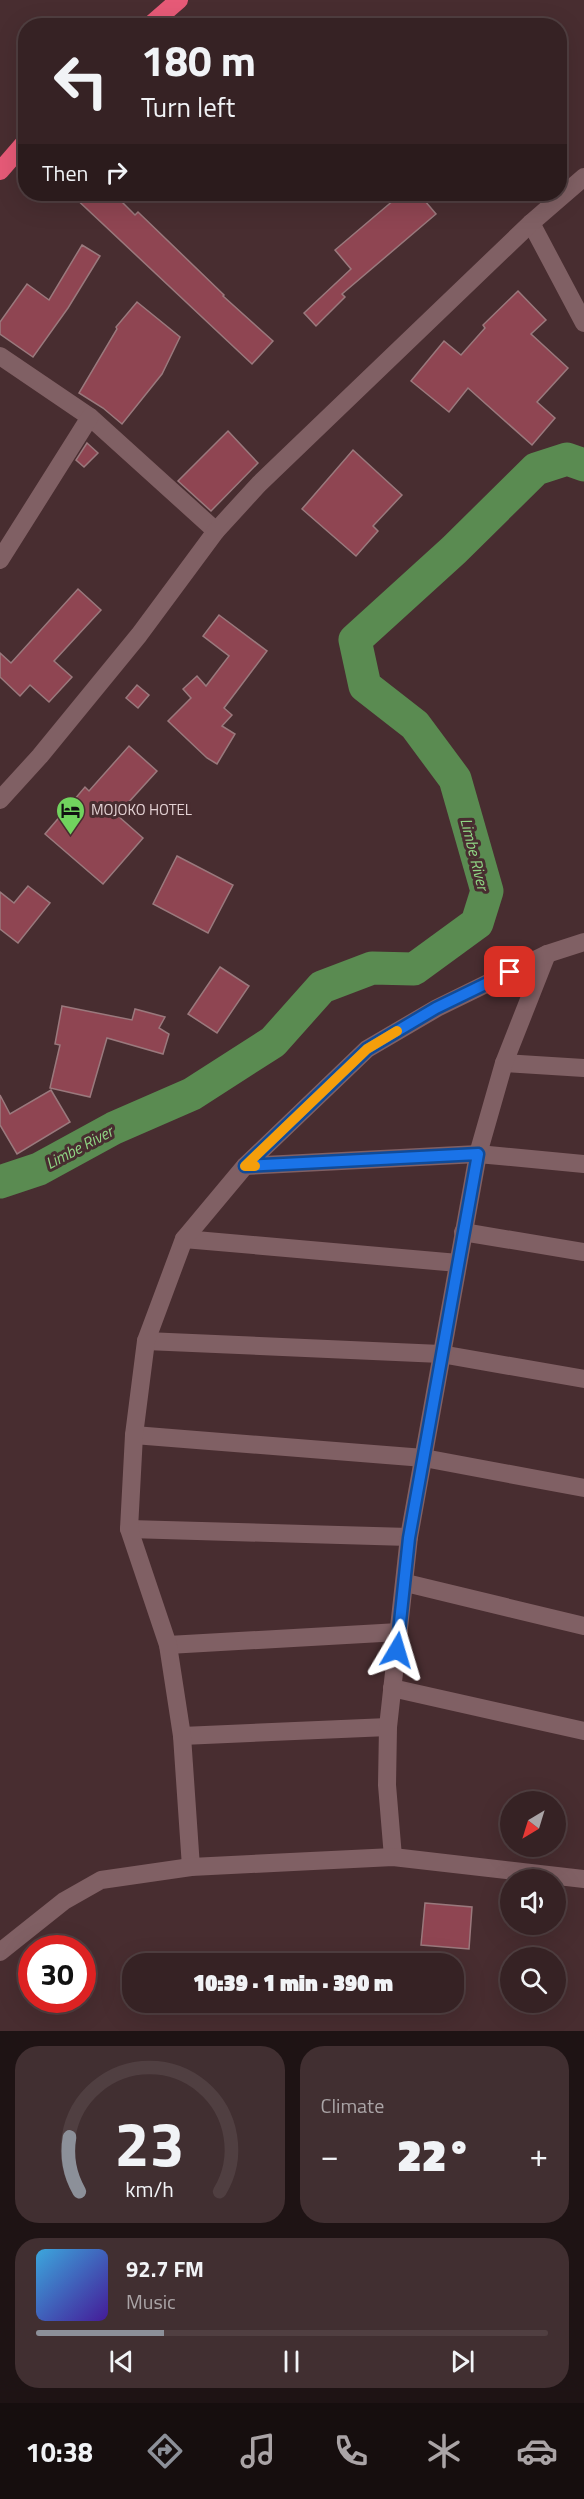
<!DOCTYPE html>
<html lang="en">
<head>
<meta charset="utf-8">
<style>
	:root { --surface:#362224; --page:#412f31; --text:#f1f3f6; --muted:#aaa4a6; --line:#503f41; --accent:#8c9099 }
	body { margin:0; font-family:"Titillium Web",sans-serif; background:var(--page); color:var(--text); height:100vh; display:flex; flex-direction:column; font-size:22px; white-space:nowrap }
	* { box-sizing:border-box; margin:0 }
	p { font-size:20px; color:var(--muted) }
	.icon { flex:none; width:33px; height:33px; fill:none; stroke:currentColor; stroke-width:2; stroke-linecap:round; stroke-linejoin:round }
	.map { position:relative; height:2031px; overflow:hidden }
	.drawer { display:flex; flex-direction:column; gap:15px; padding:15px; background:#1e1314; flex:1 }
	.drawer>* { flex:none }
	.guide { position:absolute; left:18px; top:18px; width:549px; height:183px; border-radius:24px; box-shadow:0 6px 24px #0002,0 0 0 2px var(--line); background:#362224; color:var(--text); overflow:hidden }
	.needle { width:39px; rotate:218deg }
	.fabs { position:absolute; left:500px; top:1791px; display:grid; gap:12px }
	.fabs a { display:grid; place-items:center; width:66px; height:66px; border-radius:50%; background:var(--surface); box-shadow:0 6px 24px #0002,0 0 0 2px var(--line); font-size:30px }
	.speed { position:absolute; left:18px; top:1935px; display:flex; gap:12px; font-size:30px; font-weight:700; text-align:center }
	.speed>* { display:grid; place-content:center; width:78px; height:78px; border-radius:50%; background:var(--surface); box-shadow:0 6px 24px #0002,0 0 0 2px var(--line); line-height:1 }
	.speed .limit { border:9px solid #d22; background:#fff; color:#111 }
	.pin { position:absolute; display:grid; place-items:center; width:51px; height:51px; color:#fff; margin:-26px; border-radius:12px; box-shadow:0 3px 9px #0006 }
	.me { position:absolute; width:66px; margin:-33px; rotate:7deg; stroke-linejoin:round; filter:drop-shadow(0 0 4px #0008) }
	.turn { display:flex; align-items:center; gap:21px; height:126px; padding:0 24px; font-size:27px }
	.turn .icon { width:78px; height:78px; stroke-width:2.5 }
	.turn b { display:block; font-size:42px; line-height:51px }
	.then { display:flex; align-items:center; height:57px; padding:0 24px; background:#0003; gap:12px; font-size:22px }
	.big { font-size:45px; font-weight:800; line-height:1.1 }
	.drawer .card { flex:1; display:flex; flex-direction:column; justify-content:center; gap:9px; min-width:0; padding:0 21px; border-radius:24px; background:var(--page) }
	.drawer .dial { align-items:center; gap:0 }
	.dial svg { height:156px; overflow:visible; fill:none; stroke:var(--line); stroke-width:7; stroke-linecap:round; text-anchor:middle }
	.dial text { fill:var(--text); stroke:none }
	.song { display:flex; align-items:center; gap:18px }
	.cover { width:72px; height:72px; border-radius:9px; background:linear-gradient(135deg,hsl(200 70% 55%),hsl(260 70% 35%)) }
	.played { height:6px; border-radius:3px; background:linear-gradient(90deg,var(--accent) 25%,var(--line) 25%) }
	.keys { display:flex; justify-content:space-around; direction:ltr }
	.heat { display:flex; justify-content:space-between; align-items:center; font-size:33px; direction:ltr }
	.drawer .tiles { flex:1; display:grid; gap:15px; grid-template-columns:1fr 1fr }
	.card:last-child { grid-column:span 2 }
	.trip { position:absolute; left:122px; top:1953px; width:342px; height:60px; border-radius:24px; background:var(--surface); box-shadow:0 6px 24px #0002,0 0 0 2px var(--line); font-weight:800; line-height:60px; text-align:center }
	.menu { display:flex; height:96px; justify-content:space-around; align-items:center; background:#160e0e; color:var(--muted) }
	.menu .icon { width:42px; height:42px }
	.menu .on { color:var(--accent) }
	.menu b { font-size:27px; color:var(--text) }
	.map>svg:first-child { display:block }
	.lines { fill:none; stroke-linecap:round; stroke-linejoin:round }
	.river { stroke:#5a8b51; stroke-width:33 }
	.building { fill:#8f4552; stroke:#9a797d; stroke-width:1.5 }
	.street { stroke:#806064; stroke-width:18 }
	.highway { stroke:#e65a77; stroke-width:18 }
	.route-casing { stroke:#114b97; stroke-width:15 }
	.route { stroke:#1a73e8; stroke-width:10 }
	.slow { stroke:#f59e0b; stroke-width:10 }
	.labels { text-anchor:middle; stroke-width:6; stroke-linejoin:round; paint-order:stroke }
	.poi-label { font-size:15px; fill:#e4d2d4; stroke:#482d30; text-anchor:start }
	.water-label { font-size:16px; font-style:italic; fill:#90d584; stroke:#482d30 }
</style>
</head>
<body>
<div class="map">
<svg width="584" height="2031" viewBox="0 0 584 2031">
	<rect width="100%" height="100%" fill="#482d30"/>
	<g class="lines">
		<!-- river -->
		<polyline class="river" points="0,1182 39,1169 114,1128 192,1094 273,1042 322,987 372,968 414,969 477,923 487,891 455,779 415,725 365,686 355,640 454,550 536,469 567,459 584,465"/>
	</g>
	<!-- building -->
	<g class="building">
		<polygon points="71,194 114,194 135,215 138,212 224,295 223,296 273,341 252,364"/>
		<polygon points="401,194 419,194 436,214 342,294 345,297 316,326 304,313 351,269 335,250"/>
		<polygon points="82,245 100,256 68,308 33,357 0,334 0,322 27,284 49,300"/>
		<polygon points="518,291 546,320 531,334 568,368 537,402 555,418 532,445 468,388 449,412 411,381 444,341 461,355 485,328 483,325"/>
		<polygon points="137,302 180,337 162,374 122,424 103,408 79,393 117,329 116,327"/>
		<polygon points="228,431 258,463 211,511 178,481"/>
		<polygon points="87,443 98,453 84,467 76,460"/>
		<polygon points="353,450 402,495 373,526 378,531 356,556 302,509"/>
		<polygon points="78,589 101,610 54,661 72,677 49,702 30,685 20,696 0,677 0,653 11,663"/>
		<polygon points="219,615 267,651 224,708 232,715 222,726 235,734 217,764 207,758 168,721 191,698 183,689 197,676 206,686 229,656 203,636"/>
		<polygon points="137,685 149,695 138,708 126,698"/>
		<polygon points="129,746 157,771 117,815 143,838 103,884 45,834 85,787 89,791"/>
		<polygon points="177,856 233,885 208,933 153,904"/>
		<polygon points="28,886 50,903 18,943 0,929 0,892 14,903"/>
		<polygon points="220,967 249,986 217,1033 188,1014"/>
		<polygon points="62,1006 132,1020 135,1009 165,1017 159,1028 169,1034 163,1054 107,1038 90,1097 50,1088 60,1045 55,1044"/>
		<polygon points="51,1090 70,1122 17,1154 0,1125 0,1095 10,1114"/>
		<polygon points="425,1903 472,1907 469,1949 421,1945"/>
	</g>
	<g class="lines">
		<!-- street -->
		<g class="street">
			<polyline points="531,223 584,323"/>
			<polyline points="0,356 90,417 216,531"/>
			<polyline points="0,560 90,417"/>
			<polyline points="0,800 40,756 139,635 216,531 259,484 531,223 584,177"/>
			<polyline points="504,1063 584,1068"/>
			<polyline points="245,1166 478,1154 584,1164"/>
			<polyline points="463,1232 584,1252"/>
			<polyline points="184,1239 458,1263"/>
			<polyline points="146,1341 441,1354 584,1379"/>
			<polyline points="134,1435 424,1458 584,1488"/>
			<polyline points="129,1529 409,1537"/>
			<polyline points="406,1583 584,1626"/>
			<polyline points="168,1645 399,1632"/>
			<polyline points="392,1688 584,1731"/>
			<polyline points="182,1736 388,1727"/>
			<polyline points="393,1857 387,1785 388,1727 409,1537 478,1154 504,1063 547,954"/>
			<polyline points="191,1867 182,1736 168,1645 129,1529 134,1435 146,1341 184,1239 245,1166 367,1049 437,1008 547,954 584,942"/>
			<polyline points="0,1952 64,1901 101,1880 191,1867 393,1857 584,1879"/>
		</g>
		<!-- highway -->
		<g class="highway">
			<polyline points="149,26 179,0"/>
			<polyline points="0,171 26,141"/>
		</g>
	</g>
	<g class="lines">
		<defs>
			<polyline id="route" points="397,1650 409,1538 478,1154 245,1166 367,1049 436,1008 510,972"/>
		</defs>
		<!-- route casing -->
		<use href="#route" class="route-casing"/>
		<!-- route -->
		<use href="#route" class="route"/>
		<!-- slow -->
		<polyline class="slow" points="255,1166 245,1166 367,1049 397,1031"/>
	</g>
	<!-- icons -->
	<defs>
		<symbol id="hotel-pin" viewBox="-11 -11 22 30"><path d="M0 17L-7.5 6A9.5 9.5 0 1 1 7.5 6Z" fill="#71d35e" stroke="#482d30"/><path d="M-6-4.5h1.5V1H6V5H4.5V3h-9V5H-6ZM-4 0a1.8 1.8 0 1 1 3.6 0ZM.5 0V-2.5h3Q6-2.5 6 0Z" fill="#111"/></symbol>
	</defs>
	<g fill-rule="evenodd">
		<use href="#hotel-pin" x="54" y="794" width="33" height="45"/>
	</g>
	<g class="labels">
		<!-- poi labels -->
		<g class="poi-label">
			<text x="91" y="815">MOJOKO HOTEL</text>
		</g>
		<!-- water labels -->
		<g class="water-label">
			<text transform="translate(475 854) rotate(76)" y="6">Limbe River</text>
			<text transform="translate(79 1147) rotate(-28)" y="6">Limbe River</text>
		</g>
	</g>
</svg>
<div class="fabs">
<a><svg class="needle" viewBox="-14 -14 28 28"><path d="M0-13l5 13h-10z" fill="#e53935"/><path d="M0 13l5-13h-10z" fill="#aaa4a6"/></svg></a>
<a><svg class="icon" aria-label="sound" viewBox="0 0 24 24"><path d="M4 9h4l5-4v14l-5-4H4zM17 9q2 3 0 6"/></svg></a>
<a><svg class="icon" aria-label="search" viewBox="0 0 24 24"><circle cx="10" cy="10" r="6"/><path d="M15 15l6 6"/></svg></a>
</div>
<div class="speed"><div class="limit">30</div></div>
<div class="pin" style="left:510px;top:972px;background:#d93025"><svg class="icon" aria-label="arrive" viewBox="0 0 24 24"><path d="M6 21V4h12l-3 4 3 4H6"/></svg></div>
<svg class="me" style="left:397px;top:1650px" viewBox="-20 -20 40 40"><path d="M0-17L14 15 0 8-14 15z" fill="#1a73e8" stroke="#fff" stroke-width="4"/></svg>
<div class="trip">10:39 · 1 min · 390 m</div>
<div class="guide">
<div class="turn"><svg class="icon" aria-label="left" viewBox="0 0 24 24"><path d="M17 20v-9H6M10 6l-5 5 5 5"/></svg><div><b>180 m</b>Turn left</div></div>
<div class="then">Then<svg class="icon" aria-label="right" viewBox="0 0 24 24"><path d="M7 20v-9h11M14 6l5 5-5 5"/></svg></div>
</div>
</div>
<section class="drawer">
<div class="tiles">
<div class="card dial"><svg viewBox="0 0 100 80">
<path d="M14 69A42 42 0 1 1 86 69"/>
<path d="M14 69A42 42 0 0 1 9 41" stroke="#8c9099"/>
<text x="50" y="56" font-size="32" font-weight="700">23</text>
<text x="50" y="72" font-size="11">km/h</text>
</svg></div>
<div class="card"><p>Climate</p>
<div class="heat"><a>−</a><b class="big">22°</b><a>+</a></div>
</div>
<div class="card">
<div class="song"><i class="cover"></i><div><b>92.7 FM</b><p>Music</p></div></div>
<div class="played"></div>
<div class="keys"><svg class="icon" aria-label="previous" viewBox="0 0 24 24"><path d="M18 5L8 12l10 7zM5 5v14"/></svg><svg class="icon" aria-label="pause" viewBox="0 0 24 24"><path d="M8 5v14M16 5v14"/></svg><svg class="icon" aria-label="next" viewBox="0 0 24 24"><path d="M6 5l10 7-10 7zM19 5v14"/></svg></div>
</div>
</div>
</section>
<nav class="menu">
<b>10:38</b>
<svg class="icon on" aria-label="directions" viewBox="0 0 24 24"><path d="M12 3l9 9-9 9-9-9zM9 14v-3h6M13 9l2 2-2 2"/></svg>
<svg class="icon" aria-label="music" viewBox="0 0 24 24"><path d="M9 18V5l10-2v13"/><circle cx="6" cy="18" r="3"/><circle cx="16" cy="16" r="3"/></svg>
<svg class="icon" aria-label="phone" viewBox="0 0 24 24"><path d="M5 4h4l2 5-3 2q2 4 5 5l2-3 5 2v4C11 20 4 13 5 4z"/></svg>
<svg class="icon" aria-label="climate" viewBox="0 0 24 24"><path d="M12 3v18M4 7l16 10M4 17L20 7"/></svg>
<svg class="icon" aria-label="car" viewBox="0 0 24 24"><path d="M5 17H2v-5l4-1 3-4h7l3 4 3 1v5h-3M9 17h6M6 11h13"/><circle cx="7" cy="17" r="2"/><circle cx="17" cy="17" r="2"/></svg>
</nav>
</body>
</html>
